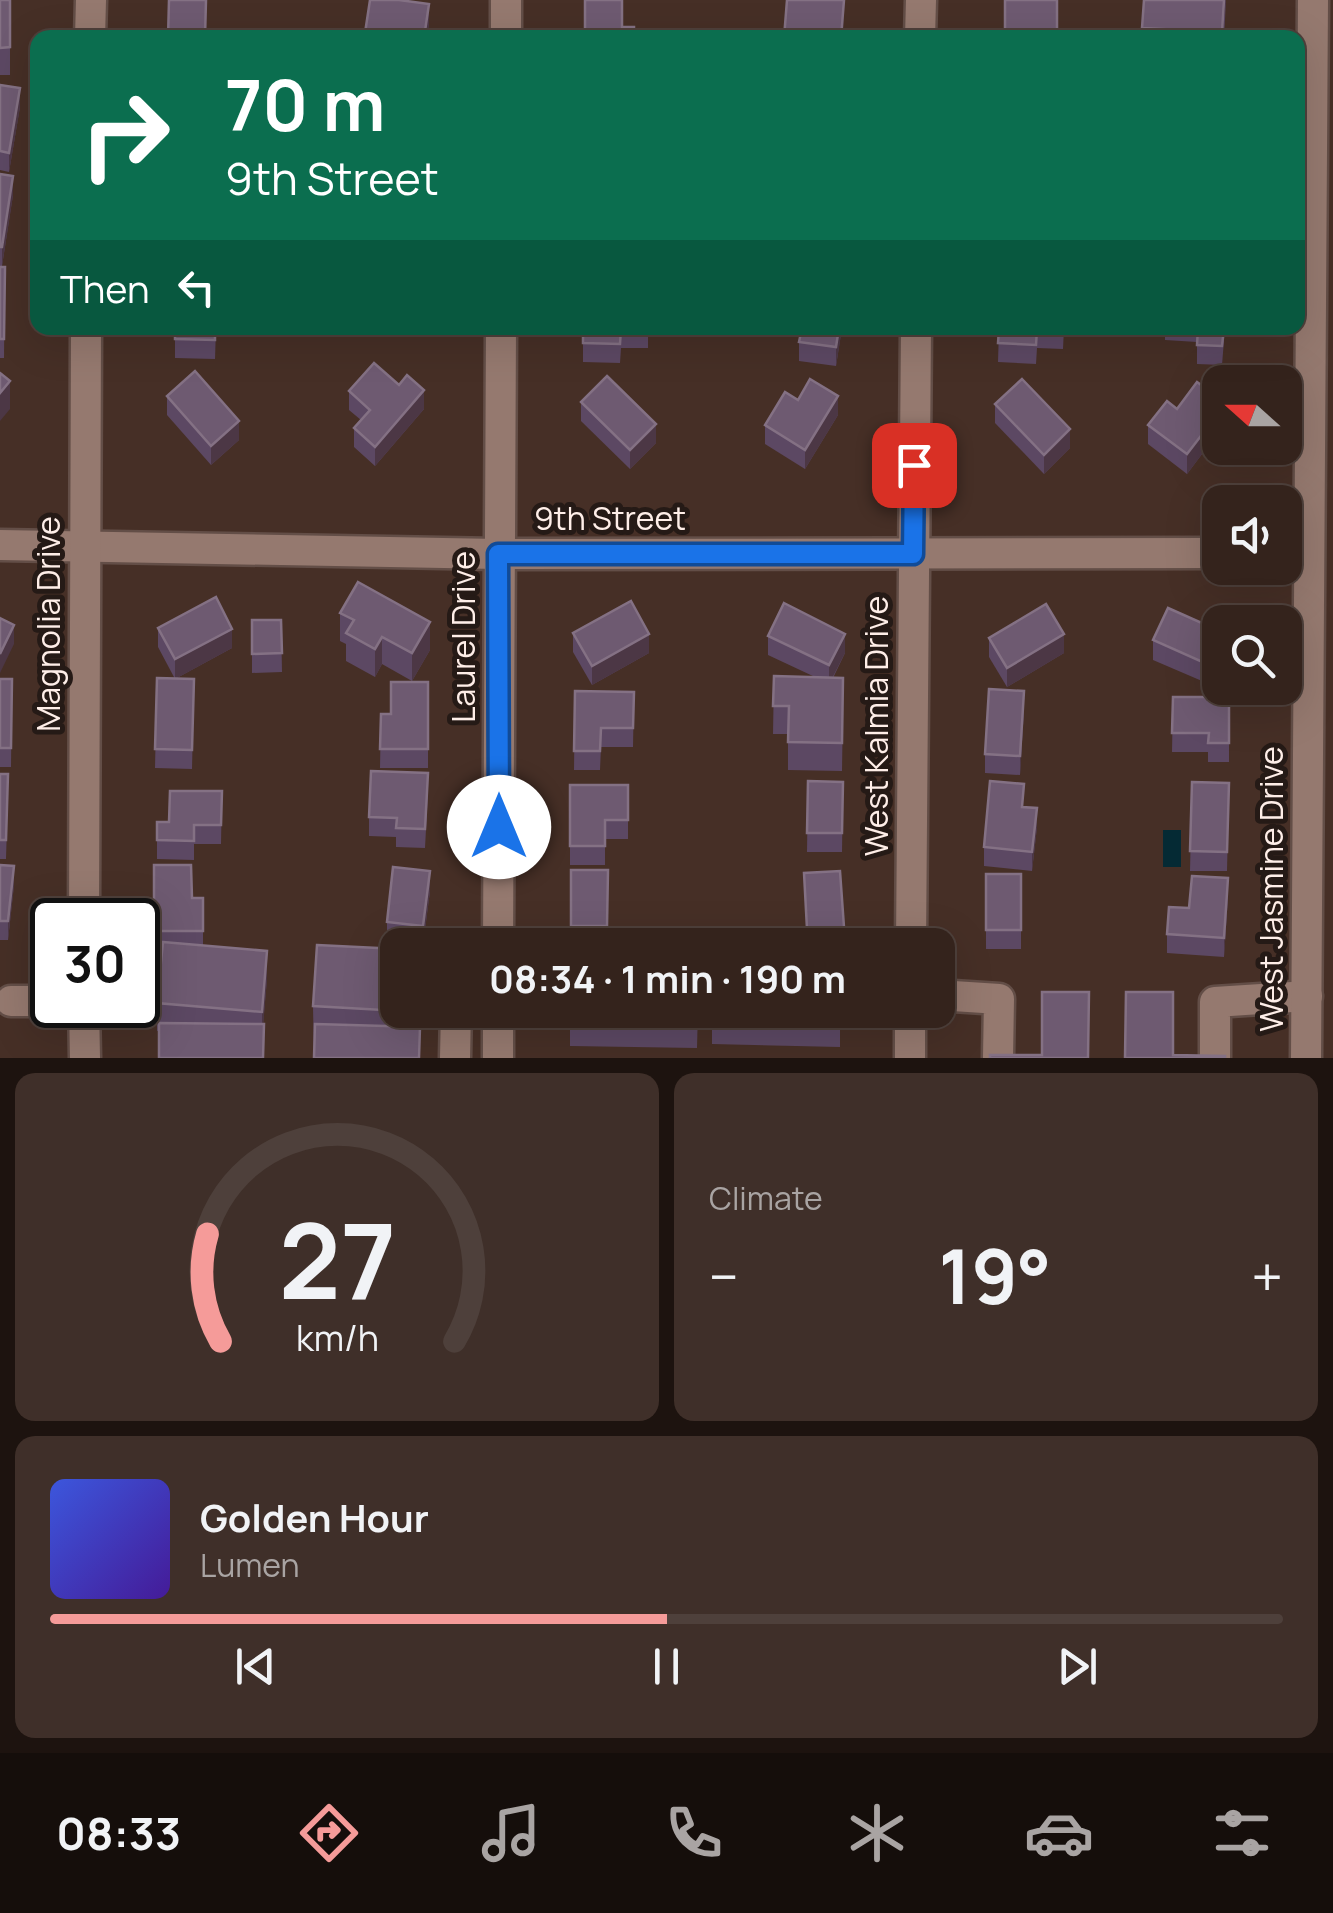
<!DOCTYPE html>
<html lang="en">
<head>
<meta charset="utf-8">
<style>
	:root { --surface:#34231c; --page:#3f2f29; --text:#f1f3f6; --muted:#a9a4a3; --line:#4e403b; --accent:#f59b99 }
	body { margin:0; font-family:Manrope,sans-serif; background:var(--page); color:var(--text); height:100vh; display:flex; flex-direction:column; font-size:38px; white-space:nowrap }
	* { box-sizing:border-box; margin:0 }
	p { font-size:32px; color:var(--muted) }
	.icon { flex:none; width:55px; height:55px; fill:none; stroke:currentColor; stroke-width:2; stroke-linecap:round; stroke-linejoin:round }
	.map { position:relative; height:1058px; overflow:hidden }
	.drawer { display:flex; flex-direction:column; gap:15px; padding:15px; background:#1d130f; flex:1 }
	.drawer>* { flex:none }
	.hud { position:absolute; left:30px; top:30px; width:1275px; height:305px; border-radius:20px; box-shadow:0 10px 40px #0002,0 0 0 2px var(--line); background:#0b6e4f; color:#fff; overflow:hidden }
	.needle { width:65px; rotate:291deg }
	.controls { position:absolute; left:1202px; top:365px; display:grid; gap:20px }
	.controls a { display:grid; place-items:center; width:100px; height:100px; border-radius:20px; background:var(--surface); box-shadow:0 10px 40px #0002,0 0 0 2px var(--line); font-size:50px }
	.speed { position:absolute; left:30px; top:898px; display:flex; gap:20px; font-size:50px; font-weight:700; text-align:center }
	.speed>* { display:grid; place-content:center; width:130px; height:130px; border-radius:50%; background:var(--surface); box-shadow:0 10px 40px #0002,0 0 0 2px var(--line); line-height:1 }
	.speed .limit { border:5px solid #111; border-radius:15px; background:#fff; color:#111 }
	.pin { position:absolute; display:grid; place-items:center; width:85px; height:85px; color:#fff; margin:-42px; border-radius:20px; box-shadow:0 5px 15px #0006 }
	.me { position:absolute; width:110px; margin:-55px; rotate:0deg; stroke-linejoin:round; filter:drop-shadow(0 0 8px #0008) }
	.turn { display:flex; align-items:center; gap:35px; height:210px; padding:0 30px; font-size:45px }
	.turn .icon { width:130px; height:130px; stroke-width:2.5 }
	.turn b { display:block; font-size:70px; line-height:85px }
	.then { display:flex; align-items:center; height:95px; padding:0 30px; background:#0003; gap:20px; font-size:38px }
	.big { font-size:75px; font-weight:700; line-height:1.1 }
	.drawer .widget { flex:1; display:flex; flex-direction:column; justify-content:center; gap:15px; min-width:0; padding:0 35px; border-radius:20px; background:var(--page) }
	.drawer .dial { align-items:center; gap:0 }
	.dial svg { height:260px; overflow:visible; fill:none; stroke:var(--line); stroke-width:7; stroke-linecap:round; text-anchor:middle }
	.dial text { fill:var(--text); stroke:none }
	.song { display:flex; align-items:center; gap:30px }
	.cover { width:120px; height:120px; border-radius:15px; background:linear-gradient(135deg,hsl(230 70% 55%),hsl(260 70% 35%)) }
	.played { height:10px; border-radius:5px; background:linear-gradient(90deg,var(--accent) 50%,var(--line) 50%) }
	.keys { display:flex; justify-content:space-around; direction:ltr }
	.heat { display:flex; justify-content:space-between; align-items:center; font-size:55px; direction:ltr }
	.drawer .tiles { flex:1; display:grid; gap:15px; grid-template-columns:1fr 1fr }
	.widget:last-child { grid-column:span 2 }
	.trip { position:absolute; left:380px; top:928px; width:575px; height:100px; border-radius:20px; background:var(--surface); box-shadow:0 10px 40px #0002,0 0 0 2px var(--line); font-weight:700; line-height:100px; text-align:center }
	.menu { display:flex; height:160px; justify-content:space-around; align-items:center; background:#150e0b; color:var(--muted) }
	.menu .icon { width:70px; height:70px }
	.menu .current { color:var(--accent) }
	.menu b { font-size:45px; color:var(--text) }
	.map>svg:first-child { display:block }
	.water { fill:#052a34 }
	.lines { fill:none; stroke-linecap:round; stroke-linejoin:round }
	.minor-casing { stroke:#634e47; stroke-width:35 }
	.minor { stroke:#95796f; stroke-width:30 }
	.wall { fill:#5c4863 }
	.shaded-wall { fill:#4c3745 }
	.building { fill:#6e5a71; stroke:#847184; stroke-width:2.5 }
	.route-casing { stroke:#114b97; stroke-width:25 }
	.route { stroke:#1a73e8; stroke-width:18 }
	.labels { text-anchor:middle; stroke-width:10; stroke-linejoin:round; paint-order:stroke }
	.street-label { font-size:32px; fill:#feeee8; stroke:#251a16 }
</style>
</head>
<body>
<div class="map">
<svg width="1333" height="1058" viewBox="0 0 1333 1058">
	<rect width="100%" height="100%" fill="#462f26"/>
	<!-- water -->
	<rect class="water" x="1163" y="830" width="18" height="37"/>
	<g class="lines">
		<defs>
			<g id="minor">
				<polyline points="90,38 91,0"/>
				<polyline points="506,38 506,0"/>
				<polyline points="920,38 921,0"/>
				<polyline points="0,545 498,554 1220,553"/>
				<polyline points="84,920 86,328"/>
				<polyline points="498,945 501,328"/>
				<polyline points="911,945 916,328"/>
				<polyline points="938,995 999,999 998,1058"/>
				<polyline points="11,1001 52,1001"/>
				<polyline points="84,1005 85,1058"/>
				<polyline points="498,1010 498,1058"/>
				<polyline points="455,1058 456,1010"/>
				<polyline points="910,1058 910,1010"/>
				<polyline points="1215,1058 1215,1002 1307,996"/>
				<polyline points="1306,1058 1313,0"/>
			</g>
		</defs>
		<!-- minor casing -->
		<use href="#minor" class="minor-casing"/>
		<!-- minor -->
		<use href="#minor" class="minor"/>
	</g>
	<!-- wall -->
	<g class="wall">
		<rect x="0" y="0" width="10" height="75"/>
		<polygon points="1144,0 1226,0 1224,38 1142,38"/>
		<polygon points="429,23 427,38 365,38 365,33"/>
		<polygon points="0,85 20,107 9,172 0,170"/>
		<polygon points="0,174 13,195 2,266 0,266"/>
		<polygon points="0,267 5,267 4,358 0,358"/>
		<polygon points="175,328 216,328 215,359 175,358"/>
		<polygon points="583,328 648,328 648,348 621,348 620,363 583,362"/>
		<polygon points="802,328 842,328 836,366 799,361 799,342"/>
		<polygon points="999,328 1064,328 1063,349 1037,348 1036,364 998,362"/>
		<polygon points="1165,328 1225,328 1222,365 1197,364 1197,342 1165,340"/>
		<polygon points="349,391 424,409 375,466 354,447 354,428 361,420 349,410"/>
		<polygon points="167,396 239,440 211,465 167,415"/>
		<polygon points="1220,399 1220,430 1187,474 1148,444 1148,425"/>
		<polygon points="798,400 838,415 805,469 765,444 765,425"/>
		<polygon points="581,402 656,443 630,469 581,421"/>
		<polygon points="995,404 1070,448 1044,474 995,423"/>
		<polygon points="340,613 430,650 412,681 382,664 375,677 346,661 346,644 340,641"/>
		<polygon points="252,620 281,620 282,672 252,673"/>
		<polygon points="158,628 232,648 175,679 158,647"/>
		<polygon points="1220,631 1216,687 1153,660 1153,640"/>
		<polygon points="573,633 649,653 592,685 573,652"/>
		<polygon points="768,636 845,653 833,678 843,706 842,771 788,770 788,734 773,734 774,676 815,677 768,655"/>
		<polygon points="989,638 1064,653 1007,687 989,657"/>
		<polygon points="157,678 194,679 192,769 155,768"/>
		<polygon points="0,679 12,679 11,767 0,767"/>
		<polygon points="428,682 428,768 380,768 381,714 391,714"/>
		<polygon points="575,691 634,692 633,747 601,747 600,770 574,770"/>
		<polygon points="1173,697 1229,697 1229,762 1208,762 1208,752 1172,752"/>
		<polygon points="1024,710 1020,775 985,773 985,754"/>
		<polygon points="0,774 8,793 6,859 0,859"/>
		<polygon points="808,781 843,782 842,852 807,852"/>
		<polygon points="1192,782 1229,783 1227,871 1190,871"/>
		<polygon points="570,785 628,785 628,839 605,839 605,865 570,865"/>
		<polygon points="222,791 221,844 194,844 194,860 157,859 157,822 169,822"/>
		<polygon points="428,792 425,848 396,847 396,837 369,836 369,817"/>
		<polygon points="1024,807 1037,827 1032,871 984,866 984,847"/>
		<polygon points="0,865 14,885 8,940 0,940"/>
		<polygon points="154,865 192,898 203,898 203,946 267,979 263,1024 157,1031 157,1003 162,950 154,950"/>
		<polygon points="571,870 608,870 607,945 571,945"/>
		<polygon points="804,873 844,927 844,945 807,945"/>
		<rect x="986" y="874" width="35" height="75"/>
		<polygon points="430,891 423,945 387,941 387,922"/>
		<polygon points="1228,897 1224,957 1167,953 1167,934 1189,908"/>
		<polygon points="313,1006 420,1010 420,1058 314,1058"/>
		<polygon points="570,1010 698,1010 697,1048 570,1046"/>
		<polygon points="712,1010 840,1010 840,1047 712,1044"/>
	</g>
	<!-- shaded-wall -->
	<g class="shaded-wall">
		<polygon points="844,0 843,38 841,38"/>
		<polygon points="1224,0 1226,0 1222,38"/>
		<polygon points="429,4 429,23 427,38 424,38"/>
		<polygon points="20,88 20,107 9,172 9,153"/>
		<polygon points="13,176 13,195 2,266 2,247"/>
		<polygon points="839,328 842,328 836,366 836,347"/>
		<polygon points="10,381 10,409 0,421 0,393"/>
		<polygon points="424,390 424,409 375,466 375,447"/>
		<polygon points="838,396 838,415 805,469 805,450"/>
		<polygon points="1220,411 1220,430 1187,474 1187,454"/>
		<polygon points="239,421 239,440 211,465 211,446"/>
		<polygon points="656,424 656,443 630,469 630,450"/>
		<polygon points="1070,429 1070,448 1044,474 1044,455"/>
		<polygon points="430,622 430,650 412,681 412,653"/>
		<polygon points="14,625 14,644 0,673 0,654"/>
		<polygon points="232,629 232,648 175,679 175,659"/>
		<polygon points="649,634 649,653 592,685 592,666"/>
		<polygon points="845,634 845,653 829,684 829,665"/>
		<polygon points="1064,634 1064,653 1007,687 1007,668"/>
		<polygon points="382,637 382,664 375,677 375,649"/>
		<polygon points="1220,658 1220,677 1216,687 1216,668"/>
		<polygon points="1024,691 1024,710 1020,775 1020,756"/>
		<polygon points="1037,808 1037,827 1032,871 1032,852"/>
		<polygon points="14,866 14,885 8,940 8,921"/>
		<polygon points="430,871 430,891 423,945 423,926"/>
		<polygon points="1228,878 1228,897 1224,957 1224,938"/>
		<polygon points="267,951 267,979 262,1040 262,1012"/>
	</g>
	<!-- building -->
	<g class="building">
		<polygon points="0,0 10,0 10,47 0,48"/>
		<polygon points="169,0 206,0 205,38 168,38"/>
		<polygon points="370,0 399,0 429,4 424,38 401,38 365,33"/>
		<polygon points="585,0 622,0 622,27 634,27 634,38 585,38"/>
		<polygon points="787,0 844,0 841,38 784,38"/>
		<rect x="1005" y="0" width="52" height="38"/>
		<polygon points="1144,0 1224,0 1222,32 1142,28"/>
		<polygon points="0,85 20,88 9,153 0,151"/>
		<polygon points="0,174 13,176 2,247 0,247"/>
		<polygon points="0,267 5,267 4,339 0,339"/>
		<polygon points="175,328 215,328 215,340 175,339"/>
		<polygon points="583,328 648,328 648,329 621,329 620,344 583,343"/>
		<polygon points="802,328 839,328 836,347 799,342"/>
		<polygon points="999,328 1063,328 1063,330 1037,329 1036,345 998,343"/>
		<polygon points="1198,328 1224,328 1222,346 1197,345"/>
		<polygon points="374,363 399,385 407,375 424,390 375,447 354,428 370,410 349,391"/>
		<polygon points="195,371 239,421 211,446 167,396"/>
		<polygon points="0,373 10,381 0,393"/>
		<polygon points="607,376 656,424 630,450 581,402"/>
		<polygon points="810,379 838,396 805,450 765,425 785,392 798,400"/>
		<polygon points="1022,379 1070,429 1044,455 995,404"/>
		<polygon points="1197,382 1220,399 1220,411 1187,454 1148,425 1167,401 1177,409"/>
		<polygon points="358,582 430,622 412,653 382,637 375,649 346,633 354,620 340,613"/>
		<polygon points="216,597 232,629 175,659 158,628"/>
		<polygon points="631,601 649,634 592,666 573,633"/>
		<polygon points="784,603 845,634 829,665 768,636"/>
		<polygon points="1046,604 1064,634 1007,668 989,638"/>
		<polygon points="1168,608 1220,631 1220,658 1216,668 1153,640"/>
		<polygon points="0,618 14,625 0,654"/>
		<polygon points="252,620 281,620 282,653 252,654"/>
		<polygon points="774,676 843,678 842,743 788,742 789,706 773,706"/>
		<polygon points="157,678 194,679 192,750 155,749"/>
		<polygon points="0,679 12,679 11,748 0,748"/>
		<polygon points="391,682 428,682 428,749 380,749 381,714 391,714"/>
		<polygon points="989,689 1024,691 1020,756 985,754"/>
		<polygon points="575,691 634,692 633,728 601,728 600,751 574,751"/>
		<polygon points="1173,697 1229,697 1229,743 1208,743 1209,733 1172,733"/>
		<polygon points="371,771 428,773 425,829 396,828 397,818 369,817"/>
		<polygon points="0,774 8,774 6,840 0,840"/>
		<polygon points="808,781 843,782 842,833 807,833"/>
		<polygon points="990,781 1024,784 1022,807 1037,808 1032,852 984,847"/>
		<polygon points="1192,782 1229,783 1227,852 1190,851"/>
		<polygon points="570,785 628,785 628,820 605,820 605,846 570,846"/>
		<polygon points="170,791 222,791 221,825 194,825 194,841 157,840 157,822 169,822"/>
		<polygon points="0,865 14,866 8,921 0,921"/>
		<polygon points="154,865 191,865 192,898 203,898 203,931 154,931"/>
		<polygon points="393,867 430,871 423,926 387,922"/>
		<polygon points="571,870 608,870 607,926 571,926"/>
		<polygon points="840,871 844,927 807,929 804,873"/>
		<rect x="986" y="874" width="35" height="56"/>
		<polygon points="1192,876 1228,878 1224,938 1167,934 1169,907 1189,908"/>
		<polygon points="163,942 267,951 262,1012 157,1003"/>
		<polygon points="317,945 398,949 398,1010 418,1010 418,1012 313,1006"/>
		<polygon points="1042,992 1089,992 1088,1058 990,1058 990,1055 1042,1055"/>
		<polygon points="1126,992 1173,992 1173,1055 1225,1056 1225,1058 1125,1058"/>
		<polygon points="570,1010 697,1010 697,1021 570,1018"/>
		<polygon points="712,1010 840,1010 840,1019 712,1016"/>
		<polygon points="159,1023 264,1024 263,1058 159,1058"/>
		<polygon points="315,1024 420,1027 419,1058 314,1058"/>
	</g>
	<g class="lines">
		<defs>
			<polyline id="route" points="499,827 498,554 913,554 914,465"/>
		</defs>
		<!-- route casing -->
		<use href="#route" class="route-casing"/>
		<!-- route -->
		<use href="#route" class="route"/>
	</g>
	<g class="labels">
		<!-- street labels -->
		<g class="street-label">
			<text x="610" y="530">9th Street</text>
			<text transform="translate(49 624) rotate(-90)" y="11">Magnolia Drive</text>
			<text transform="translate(464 637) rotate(-90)" y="11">Laurel Drive</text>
			<text transform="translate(877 726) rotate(-90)" y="11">West Kalmia Drive</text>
			<text transform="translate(1272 889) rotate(-90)" y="11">West Jasmine Drive</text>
		</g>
	</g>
</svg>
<div class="controls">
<a><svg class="needle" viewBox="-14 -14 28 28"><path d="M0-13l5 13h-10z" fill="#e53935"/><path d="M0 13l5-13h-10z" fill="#a9a4a3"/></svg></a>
<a><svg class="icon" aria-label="sound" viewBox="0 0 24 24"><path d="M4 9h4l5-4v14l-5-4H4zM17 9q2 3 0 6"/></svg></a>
<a><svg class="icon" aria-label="search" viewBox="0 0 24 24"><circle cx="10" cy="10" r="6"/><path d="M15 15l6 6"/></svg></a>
</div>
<div class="speed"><div class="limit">30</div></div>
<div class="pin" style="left:914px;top:465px;background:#d93025"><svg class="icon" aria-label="arrive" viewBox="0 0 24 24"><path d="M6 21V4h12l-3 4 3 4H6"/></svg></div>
<svg class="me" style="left:499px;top:827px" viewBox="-20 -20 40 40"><circle r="19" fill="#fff"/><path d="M0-13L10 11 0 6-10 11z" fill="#1a73e8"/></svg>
<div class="trip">08:34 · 1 min · 190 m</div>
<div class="hud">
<div class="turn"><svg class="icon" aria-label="right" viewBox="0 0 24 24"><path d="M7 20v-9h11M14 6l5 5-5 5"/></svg><div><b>70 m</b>9th Street</div></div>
<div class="then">Then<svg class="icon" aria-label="left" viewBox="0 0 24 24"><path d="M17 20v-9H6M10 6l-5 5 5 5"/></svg></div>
</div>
</div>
<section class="drawer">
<div class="tiles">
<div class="widget dial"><svg viewBox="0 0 100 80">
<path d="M14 69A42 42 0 1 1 86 69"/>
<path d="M14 69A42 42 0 0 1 10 36" stroke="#f59b99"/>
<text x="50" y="56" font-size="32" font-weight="700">27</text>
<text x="50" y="72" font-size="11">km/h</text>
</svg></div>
<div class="widget"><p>Climate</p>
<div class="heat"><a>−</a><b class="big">19°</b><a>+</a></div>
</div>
<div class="widget">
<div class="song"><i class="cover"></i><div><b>Golden Hour</b><p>Lumen</p></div></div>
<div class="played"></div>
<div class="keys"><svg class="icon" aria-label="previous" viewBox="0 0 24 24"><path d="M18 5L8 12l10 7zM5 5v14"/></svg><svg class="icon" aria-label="pause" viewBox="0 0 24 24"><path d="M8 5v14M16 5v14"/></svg><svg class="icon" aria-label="next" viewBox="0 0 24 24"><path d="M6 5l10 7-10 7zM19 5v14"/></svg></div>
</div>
</div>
</section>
<nav class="menu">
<b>08:33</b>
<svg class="icon current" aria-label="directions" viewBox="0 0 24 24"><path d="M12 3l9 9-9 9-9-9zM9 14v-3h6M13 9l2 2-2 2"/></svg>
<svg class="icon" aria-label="music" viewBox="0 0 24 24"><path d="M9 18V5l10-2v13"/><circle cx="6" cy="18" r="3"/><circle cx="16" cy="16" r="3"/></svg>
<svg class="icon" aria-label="phone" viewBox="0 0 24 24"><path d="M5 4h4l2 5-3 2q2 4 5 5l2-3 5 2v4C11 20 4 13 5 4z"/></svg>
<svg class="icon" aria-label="climate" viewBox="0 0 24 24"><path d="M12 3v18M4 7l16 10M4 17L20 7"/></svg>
<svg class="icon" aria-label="car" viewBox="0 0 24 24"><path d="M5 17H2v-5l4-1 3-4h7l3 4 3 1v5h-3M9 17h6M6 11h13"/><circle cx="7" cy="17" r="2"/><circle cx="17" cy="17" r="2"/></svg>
<svg class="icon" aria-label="filters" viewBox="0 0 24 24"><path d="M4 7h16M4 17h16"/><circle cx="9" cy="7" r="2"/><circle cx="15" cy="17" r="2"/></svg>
</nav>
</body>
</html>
